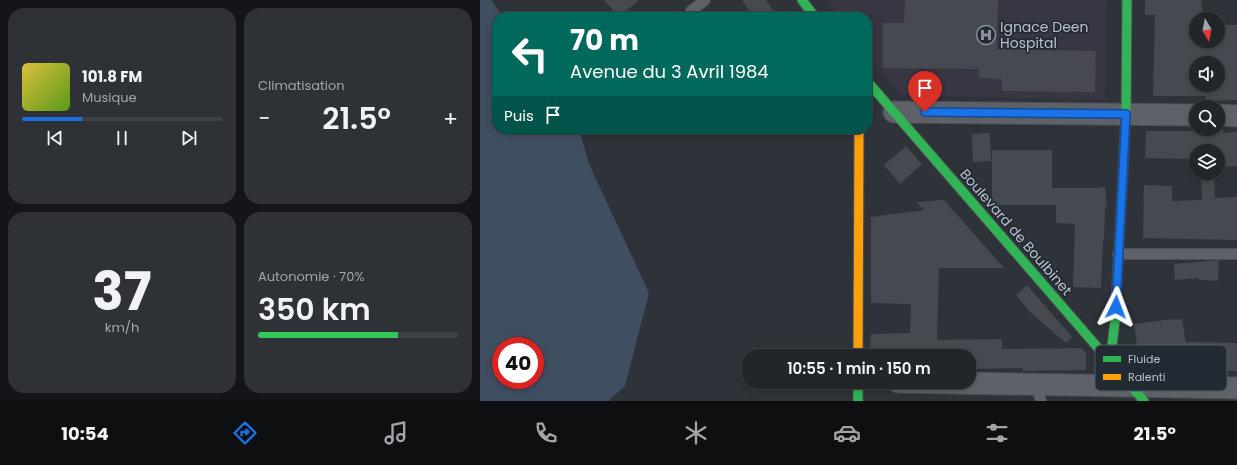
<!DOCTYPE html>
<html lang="fr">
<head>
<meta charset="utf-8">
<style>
	:root { --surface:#22262b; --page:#2e3237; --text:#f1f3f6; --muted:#a2a5a9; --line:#3f4347; --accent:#1a73e8 }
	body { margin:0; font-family:Poppins,sans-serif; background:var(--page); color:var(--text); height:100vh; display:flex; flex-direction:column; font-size:15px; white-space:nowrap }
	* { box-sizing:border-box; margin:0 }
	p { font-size:13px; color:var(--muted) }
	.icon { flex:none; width:22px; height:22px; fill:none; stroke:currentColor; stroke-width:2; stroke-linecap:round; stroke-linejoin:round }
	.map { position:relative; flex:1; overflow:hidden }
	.sheet { display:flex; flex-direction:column; gap:8px; padding:8px; background:#131518; width:480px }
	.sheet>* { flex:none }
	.top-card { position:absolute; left:12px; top:12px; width:380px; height:122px; border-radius:16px; box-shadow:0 2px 6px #0003,0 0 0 1px var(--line); background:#00695c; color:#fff; overflow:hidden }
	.needle { width:26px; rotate:170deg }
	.buttons { position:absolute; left:709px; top:12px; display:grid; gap:8px }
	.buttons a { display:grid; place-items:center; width:36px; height:36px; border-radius:50%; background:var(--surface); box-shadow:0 2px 6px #0003,0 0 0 1px var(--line); font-size:20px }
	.speed { position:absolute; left:12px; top:337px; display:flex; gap:8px; font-size:20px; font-weight:700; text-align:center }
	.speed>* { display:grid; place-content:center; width:52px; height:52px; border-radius:50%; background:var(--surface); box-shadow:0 2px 6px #0003,0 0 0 1px var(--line); line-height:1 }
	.speed .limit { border:6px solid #d22; background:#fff; color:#111 }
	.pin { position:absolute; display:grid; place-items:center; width:34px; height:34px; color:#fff; margin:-41px -17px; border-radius:50% 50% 50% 0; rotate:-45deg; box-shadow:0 0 4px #0007 }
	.pin .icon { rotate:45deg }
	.me { position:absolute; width:44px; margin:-22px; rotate:3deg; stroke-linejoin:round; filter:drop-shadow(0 0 3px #0008) }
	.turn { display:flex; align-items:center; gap:14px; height:84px; padding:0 12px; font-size:18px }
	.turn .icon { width:52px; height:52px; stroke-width:2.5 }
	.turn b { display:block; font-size:28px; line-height:34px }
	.then { display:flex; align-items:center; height:38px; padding:0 12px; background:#0003; gap:8px; font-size:15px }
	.big { font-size:30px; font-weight:600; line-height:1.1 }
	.sheet .card { flex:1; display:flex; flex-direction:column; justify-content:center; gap:6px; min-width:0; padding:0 14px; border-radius:16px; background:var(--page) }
	.sheet .dial { align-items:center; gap:0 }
	.dial b { font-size:52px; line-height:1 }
	.song { display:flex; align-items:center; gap:12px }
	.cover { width:48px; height:48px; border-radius:6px; background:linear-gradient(135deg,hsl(50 70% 55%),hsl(90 70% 35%)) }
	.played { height:4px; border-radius:2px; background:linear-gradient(90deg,var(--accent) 30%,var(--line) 30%) }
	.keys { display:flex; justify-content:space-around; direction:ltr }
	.heat { display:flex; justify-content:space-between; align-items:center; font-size:22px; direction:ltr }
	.charge { height:6px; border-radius:3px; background:linear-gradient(90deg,#34c759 70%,var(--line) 0) }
	.sheet .tiles { flex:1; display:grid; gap:8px; grid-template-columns:repeat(2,1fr) }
	.trip { position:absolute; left:262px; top:349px; width:234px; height:40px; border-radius:16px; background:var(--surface); box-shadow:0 2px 6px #0003,0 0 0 1px var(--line); font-weight:600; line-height:40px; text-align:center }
	.dock { display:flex; height:64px; justify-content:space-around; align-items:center; background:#0e0f11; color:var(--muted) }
	.dock .icon { width:28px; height:28px }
	.dock .on { color:var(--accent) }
	.dock b { font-size:18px; color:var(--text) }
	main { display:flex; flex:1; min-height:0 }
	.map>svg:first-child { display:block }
	.medical { fill:#373642 }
	.water { fill:#3f4e61; fill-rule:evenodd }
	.building { fill:#464a50; fill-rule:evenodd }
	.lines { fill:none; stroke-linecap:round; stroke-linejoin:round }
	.lane-casing { stroke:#4c4f54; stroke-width:12 }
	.street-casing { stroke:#4c4f54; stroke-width:23 }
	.fast-casing { stroke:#4c4f54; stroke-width:11 }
	.slow-casing { stroke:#4c4f54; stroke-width:11 }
	.lane { stroke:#5e6268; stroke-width:10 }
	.street { stroke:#5e6268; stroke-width:21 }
	.fast { stroke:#30b455; stroke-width:9 }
	.slow { stroke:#ff9f0a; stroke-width:9 }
	.route-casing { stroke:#114b97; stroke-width:10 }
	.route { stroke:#1a73e8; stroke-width:7 }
	.labels { text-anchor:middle; stroke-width:3.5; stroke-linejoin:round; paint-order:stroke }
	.poi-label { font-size:14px; fill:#b9c0c9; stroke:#222a34; text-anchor:start }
	.street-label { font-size:14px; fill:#b9c0c9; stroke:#222a34 }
	.key { fill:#222a34; stroke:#4f5761; stroke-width:1 }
	.key-label { font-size:11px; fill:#b9c0c9 }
</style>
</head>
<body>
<main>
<section class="sheet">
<div class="tiles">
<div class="card">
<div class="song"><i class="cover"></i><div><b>101.8 FM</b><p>Musique</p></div></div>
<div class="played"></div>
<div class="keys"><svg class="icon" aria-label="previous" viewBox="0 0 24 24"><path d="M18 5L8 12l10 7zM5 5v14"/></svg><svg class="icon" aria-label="pause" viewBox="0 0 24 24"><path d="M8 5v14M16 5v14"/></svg><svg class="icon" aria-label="next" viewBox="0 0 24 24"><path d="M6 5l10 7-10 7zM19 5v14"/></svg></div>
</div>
<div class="card"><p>Climatisation</p>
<div class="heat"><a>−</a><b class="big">21.5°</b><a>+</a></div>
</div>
<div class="card dial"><b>37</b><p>km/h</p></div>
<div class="card"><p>Autonomie · 70%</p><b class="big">350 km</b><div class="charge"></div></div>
</div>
</section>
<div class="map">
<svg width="757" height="401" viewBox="0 0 757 401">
	<rect width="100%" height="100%" fill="#2e3339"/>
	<!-- medical -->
	<polygon class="medical" points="348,0 626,0 625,100 420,95 387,52 387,17 360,17"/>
	<!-- water -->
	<path class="water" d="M0 0H11L21 14 30 17H17V129H99L109 164 169 293 145 386 128 401H0ZM21 346H55V380H21Z"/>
	<!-- building -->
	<g class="building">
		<polygon points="124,0 159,0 139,17"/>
		<polygon points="262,0 286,0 298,17 274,17"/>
		<polygon points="425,0 518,0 517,49 616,51 615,92 522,91 522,79 499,78 499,69 403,68 403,23 424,23"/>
		<path d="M665 0H721L723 19H716V41H738V25H757V100L726 101V96H673L675 15H665ZM716 63H738V85H716Z"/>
		<polygon points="719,130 743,130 743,133 757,132 757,166 738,167 738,151 716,151 716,159 665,158 666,131 719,131"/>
		<polygon points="510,133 511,161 493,162 492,134"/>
		<polygon points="426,146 442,164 420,184 404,165"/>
		<polygon points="512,150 572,150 572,188 615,188 625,187 627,207 625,207 624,240 623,240 621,288 593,287 595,224 576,223 576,205 512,205"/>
		<polygon points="721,173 734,173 735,198 757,197 757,240 663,238 664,185 692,186 692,201 722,200"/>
		<polygon points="464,200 524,268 459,268 457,340 522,339 522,349 601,348 606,353 606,370 543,371 543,368 489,369 489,356 390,356 391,334 430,333 431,304 391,303 391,217 444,210 436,202"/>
		<polygon points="739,260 738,281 719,280 719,278 695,280 694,264"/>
		<polygon points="547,285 592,337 586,343 550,312 536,295"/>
		<polygon points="692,319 692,320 702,319 706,342 757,343 757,371 728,371 728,363 661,372 654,324"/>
	</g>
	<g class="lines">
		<defs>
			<g id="lane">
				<polyline points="211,11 225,0"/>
				<polyline points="638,254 757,254"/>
				<polyline points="556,384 561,401"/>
			</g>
			<g id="street">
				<polyline points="414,112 716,115"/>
				<polyline points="738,115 757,116"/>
				<polyline points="418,382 757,388"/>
			</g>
			<g id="fast">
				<polyline points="322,0 335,17"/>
				<polyline points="387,81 664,401"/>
				<polyline points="630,362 635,321 646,114 647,0"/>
				<polyline points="378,382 378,401"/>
			</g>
			<polyline id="slow" points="378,356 379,129"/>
		</defs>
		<!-- lane casing -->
		<use href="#lane" class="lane-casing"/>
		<!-- street casing -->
		<use href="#street" class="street-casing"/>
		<!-- fast casing -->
		<use href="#fast" class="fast-casing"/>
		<!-- slow casing -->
		<use href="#slow" class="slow-casing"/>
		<!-- lane -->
		<use href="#lane" class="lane"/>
		<!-- street -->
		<use href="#street" class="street"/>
		<!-- fast -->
		<use href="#fast" class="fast"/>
		<!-- slow -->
		<use href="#slow" class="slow"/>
	</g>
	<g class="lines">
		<defs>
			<polyline id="route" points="445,112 646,114 636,307"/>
		</defs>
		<!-- route casing -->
		<use href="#route" class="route-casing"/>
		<!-- route -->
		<use href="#route" class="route"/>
	</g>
	<!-- icons -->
	<defs>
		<symbol id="hospital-ring" viewBox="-11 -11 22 22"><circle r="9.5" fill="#222a34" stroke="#888f97" stroke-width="1.5"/><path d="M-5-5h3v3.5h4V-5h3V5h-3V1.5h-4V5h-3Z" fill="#888f97"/></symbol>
	</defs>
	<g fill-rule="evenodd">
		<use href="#hospital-ring" x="495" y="24" width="22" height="22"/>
	</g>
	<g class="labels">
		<!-- poi labels -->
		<g class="poi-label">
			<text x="520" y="32">Ignace Deen<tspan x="520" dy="16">Hospital</tspan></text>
		</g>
		<!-- street labels -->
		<g class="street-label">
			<text transform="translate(536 232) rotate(49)" y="5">Boulevard de Boulbinet</text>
		</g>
	</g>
	<!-- legend -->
	<rect x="615" y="345" width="132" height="46" rx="6" class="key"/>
	<rect x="623" y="356" width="18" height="6" fill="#30b455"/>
	<rect x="623" y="374" width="18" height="6" fill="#ff9f0a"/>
	<g class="key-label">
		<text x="648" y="363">Fluide</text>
		<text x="648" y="381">Ralenti</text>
	</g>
</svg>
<div class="buttons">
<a><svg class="needle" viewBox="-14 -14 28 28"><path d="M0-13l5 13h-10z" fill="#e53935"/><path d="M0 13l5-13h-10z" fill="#a2a5a9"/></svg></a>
<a><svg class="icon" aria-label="sound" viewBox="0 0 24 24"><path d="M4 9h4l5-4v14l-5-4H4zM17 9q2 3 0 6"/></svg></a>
<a><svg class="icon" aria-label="search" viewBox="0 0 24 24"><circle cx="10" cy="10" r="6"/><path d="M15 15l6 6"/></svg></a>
<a><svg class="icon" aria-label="layers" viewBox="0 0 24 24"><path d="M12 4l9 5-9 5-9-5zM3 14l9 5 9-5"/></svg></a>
</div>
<div class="speed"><div class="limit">40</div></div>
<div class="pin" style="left:445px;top:112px;background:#d93025"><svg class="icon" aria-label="arrive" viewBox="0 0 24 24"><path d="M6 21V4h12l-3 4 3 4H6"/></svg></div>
<svg class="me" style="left:636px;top:307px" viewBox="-20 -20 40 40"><path d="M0-17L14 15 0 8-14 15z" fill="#1a73e8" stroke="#fff" stroke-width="4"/></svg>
<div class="trip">10:55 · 1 min · 150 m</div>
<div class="top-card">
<div class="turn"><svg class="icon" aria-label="left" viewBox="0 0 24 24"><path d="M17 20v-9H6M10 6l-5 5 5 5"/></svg><div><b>70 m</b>Avenue du 3 Avril 1984</div></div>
<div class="then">Puis<svg class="icon" aria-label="arrive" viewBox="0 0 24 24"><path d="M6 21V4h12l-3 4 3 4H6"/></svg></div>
</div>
</div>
</main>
<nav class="dock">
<b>10:54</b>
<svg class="icon on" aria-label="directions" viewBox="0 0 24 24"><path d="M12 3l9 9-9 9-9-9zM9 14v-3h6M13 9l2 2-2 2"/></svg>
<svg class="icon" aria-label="music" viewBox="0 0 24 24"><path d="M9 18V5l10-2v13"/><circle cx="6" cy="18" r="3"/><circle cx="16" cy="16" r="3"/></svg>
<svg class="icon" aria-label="phone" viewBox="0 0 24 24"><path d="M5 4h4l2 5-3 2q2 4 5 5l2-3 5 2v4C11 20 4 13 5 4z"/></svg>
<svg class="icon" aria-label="climate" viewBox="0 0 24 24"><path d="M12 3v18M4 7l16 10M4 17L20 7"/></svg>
<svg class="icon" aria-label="car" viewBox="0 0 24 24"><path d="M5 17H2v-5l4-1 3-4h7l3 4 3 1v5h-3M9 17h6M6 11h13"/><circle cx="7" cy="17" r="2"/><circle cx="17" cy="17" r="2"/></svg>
<svg class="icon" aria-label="filters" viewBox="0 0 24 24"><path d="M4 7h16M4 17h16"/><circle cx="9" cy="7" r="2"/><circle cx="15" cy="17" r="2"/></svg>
<b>21.5°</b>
</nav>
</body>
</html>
